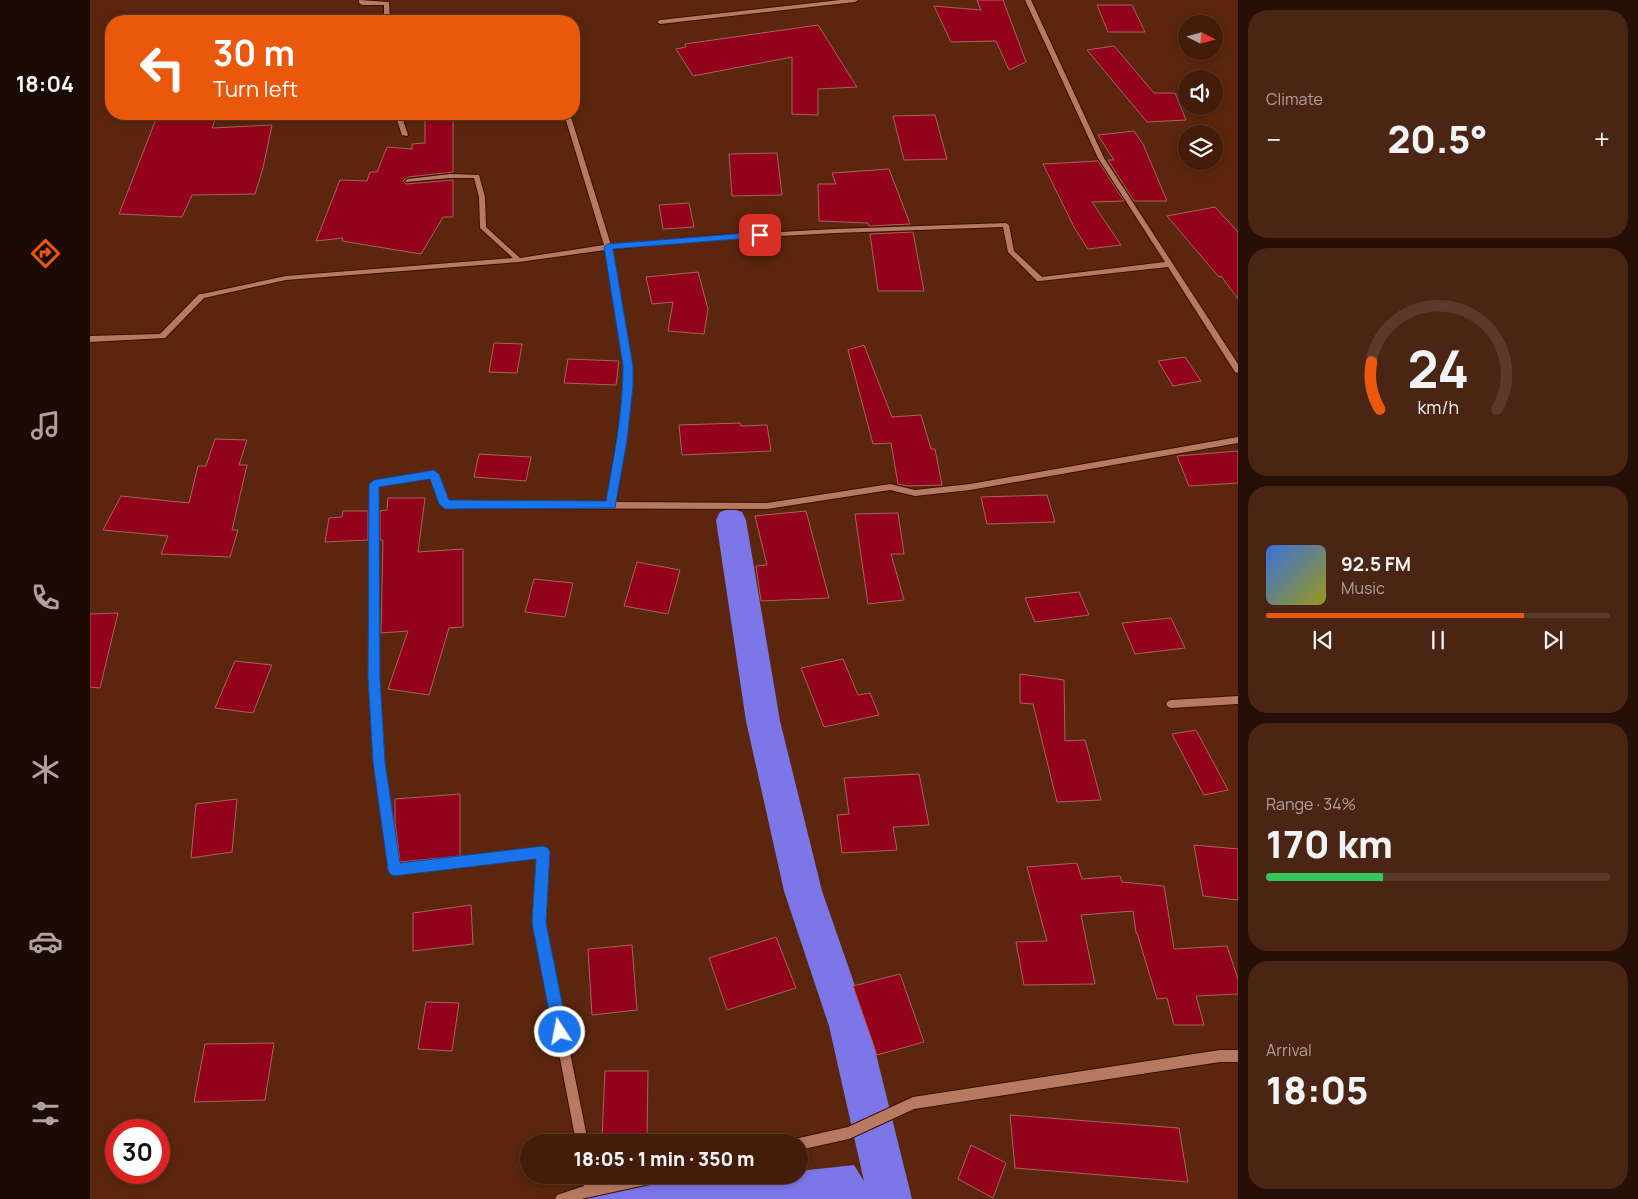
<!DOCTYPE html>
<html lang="en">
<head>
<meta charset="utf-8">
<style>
	:root { --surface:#441c0a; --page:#4b2513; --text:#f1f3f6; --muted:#afa19c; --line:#5c3a2b; --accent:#ea580c }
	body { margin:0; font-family:Manrope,sans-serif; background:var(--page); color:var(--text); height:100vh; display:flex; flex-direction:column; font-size:19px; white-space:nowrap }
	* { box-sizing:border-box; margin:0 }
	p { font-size:16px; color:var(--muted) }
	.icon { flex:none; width:28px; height:28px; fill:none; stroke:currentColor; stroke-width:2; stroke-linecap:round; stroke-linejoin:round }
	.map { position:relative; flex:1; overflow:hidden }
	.details { display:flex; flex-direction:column; gap:10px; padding:10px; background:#250f06; width:400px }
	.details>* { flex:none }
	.hud { position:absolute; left:15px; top:15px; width:475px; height:105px; border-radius:20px; box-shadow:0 2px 8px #0003,0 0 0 1px var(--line); background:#ea580c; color:#fff; overflow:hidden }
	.needle { width:32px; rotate:96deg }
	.tools { position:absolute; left:1088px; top:15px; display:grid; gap:10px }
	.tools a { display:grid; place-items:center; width:45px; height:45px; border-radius:50%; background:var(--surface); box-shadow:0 2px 8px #0003,0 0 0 1px var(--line); font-size:25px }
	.speed { position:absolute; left:15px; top:1119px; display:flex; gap:10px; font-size:25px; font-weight:700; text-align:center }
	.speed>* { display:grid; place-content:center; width:65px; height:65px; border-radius:50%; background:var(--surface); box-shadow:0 2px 8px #0003,0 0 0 1px var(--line); line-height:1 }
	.speed .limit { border:8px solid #d22; background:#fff; color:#111 }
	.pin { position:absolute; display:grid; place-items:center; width:42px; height:42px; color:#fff; margin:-21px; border-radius:10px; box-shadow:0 2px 8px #0006 }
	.me { position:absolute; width:55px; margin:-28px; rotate:349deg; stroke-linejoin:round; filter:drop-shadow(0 0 4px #0008) }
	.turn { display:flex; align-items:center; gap:18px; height:105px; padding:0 25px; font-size:22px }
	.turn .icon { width:65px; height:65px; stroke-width:2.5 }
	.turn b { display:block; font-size:35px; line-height:42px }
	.big { font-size:38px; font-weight:800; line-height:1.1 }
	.details .widget { flex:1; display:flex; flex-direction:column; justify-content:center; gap:8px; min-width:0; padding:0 18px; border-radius:20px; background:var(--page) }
	.details .dial { align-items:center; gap:0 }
	.dial svg { height:130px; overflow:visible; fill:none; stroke:var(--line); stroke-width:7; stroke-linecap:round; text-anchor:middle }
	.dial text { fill:var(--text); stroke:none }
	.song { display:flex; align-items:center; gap:15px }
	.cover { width:60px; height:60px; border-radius:8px; background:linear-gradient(135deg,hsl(220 70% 55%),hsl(60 70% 35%)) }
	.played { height:5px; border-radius:2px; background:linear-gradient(90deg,var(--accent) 75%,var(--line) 75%) }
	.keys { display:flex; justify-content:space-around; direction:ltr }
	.heat { display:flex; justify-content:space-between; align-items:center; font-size:28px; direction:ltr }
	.charge { height:8px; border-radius:4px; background:linear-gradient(90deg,#34c759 34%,var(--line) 0) }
	.trip { position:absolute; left:430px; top:1134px; width:288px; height:50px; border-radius:25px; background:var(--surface); box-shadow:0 2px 8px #0003,0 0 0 1px var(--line); font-weight:800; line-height:50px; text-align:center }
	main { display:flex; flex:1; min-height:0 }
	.menu { display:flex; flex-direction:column; width:90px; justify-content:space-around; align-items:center; background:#1b0b04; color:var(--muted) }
	.menu .icon { width:35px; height:35px }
	.menu .on { color:var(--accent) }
	.menu b { font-size:22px; color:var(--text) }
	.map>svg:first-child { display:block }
	.water { fill:#7c76e9 }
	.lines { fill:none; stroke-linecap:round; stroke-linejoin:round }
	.canal { fill:#7c76e9; fill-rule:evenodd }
	.building { fill:#94031c; stroke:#a56360 }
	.minor-casing { stroke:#381101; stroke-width:2 }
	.minor { fill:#b77960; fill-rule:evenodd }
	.route { fill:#1a73e8; stroke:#114b97 }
</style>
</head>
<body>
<main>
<nav class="menu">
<b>18:04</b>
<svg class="icon on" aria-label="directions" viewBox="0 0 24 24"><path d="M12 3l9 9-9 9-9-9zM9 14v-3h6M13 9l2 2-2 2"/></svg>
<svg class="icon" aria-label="music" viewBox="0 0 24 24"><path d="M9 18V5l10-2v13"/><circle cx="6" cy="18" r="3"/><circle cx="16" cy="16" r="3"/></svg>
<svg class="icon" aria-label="phone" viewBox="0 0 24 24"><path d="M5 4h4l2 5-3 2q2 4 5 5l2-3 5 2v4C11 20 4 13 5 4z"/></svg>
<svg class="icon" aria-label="climate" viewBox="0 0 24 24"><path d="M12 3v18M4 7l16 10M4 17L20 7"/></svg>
<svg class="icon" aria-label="car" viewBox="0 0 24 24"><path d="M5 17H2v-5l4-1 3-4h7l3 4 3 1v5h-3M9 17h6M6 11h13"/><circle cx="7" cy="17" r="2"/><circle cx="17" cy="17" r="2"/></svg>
<svg class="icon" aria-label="filters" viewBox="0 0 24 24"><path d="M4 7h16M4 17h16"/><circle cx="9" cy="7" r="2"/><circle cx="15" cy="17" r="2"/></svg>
</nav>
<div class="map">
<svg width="1148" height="1199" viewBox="0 0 1148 1199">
	<rect width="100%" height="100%" fill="#5b260d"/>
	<!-- water -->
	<polygon class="water" points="764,1165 785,1199 470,1199 545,1178 709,1175 709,1171"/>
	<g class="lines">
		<!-- canal -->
		<polygon class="canal" points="641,508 652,512 656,520 690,721 732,891 779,1026 822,1199 778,1199 739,1026 694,891 656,721 626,520 630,512"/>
	</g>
	<!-- building -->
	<g class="building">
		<polygon points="887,0 913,0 936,62 919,70 906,41 861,42 844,6 891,10"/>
		<polygon points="1007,5 1042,5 1055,32 1018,32"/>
		<polygon points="728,25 767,87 728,89 728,115 702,114 702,57 603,76 586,49 596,47 595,44"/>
		<polygon points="1024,46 1064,93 1085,93 1096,120 1057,122 997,50"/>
		<polygon points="68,114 127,114 122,128 182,125 173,168 165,194 102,195 92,217 29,214"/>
		<polygon points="335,114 363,114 363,172 318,177 313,181 316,184 363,180 363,217 353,217 331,254 252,241 253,238 226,241 250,180 277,181 280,172 287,172 297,147 322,149 322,144 335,143"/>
		<polygon points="845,115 857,159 814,160 803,116"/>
		<polygon points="1044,131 1053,144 1077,201 1044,201 1018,160 1024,160 1008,135"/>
		<polygon points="687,153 692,195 642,196 639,154"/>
		<polygon points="1008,161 1034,201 1002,202 1031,245 998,249 985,229 953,164"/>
		<polygon points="799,169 820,224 779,226 778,223 729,221 728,184 746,184 742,173"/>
		<polygon points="599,203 604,227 573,229 569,205"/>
		<polygon points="1125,207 1148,232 1148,299 1131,276 1129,277 1077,216"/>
		<polygon points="823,232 834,291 788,291 780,234"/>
		<polygon points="608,272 618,309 614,334 578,331 583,302 562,304 556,277"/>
		<polygon points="404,343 432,344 427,373 399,372"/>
		<polygon points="774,345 802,417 831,415 841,449 845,449 852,485 817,486 808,484 801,443 783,444 758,350"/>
		<polygon points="1095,357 1111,381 1083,386 1068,361"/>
		<polygon points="478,359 529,361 526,385 474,383"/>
		<polygon points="650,423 651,426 677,425 681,451 592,455 589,425"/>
		<polygon points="125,439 157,440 149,465 157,465 142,530 148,530 140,557 71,554 78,536 13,530 31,496 99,503 108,466 116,466"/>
		<polygon points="1148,451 1148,483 1099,486 1087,456"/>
		<polygon points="389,454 441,457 436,481 384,477"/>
		<polygon points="957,495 965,522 897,524 891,497"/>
		<polygon points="298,498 335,498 328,552 373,549 373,627 359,628 339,695 298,689 318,631 291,633 293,540 290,540 290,511 297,510"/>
		<polygon points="253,511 278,511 278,540 235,542 239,518 252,517"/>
		<polygon points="716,511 739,598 671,601 666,566 677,565 665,516"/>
		<polygon points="808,513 814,554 801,554 814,600 778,604 765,514"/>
		<polygon points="547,562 590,570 578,614 534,606"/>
		<polygon points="444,579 483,583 475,617 435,612"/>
		<polygon points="989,592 999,615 945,622 935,598"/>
		<polygon points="28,613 10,688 0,687 0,614"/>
		<polygon points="1081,618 1095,648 1045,654 1032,623"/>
		<polygon points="753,659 768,695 780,693 789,715 734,727 711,668"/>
		<polygon points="145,661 182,665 163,713 125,708"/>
		<polygon points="930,674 974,680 975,741 995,740 1011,800 967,802 943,704 930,703"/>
		<polygon points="1106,730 1138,790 1114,795 1082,734"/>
		<polygon points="829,774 839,825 803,827 807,850 752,853 747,815 759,814 754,778"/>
		<polygon points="370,794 370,856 310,862 305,822 305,799"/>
		<polygon points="147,799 142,852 101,858 106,804"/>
		<polygon points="1104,845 1148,849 1148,900 1113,896"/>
		<polygon points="987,863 992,879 1030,876 1032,882 1074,886 1084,949 1137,946 1148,979 1148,994 1106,996 1114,1025 1084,1025 1077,998 1067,999 1047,933 1046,933 1043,911 991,915 1005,984 934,985 926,942 957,941 937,867"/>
		<polygon points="381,905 383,944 323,951 323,913"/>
		<polygon points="686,937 706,988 637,1010 619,958"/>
		<polygon points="542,945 547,1010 502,1015 498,949"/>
		<polygon points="810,974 834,1042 787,1055 763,986"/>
		<polygon points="336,1002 369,1003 362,1051 328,1049"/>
		<polygon points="184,1043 175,1100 104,1102 115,1044"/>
		<polygon points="515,1071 558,1071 557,1138 512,1138"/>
		<polygon points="920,1115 1089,1128 1098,1182 925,1168"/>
		<polygon points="881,1145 916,1163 903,1198 868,1179"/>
	</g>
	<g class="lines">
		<defs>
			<g id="minor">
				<polygon points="269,0 299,2 300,21 294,21 294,5 272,5 269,3"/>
				<polygon points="750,0 768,0 765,2 570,24 567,22 570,20"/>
				<polygon points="935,0 941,0 1014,158 1148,364 1148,373 1145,372 1078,267 950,281 947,281 918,252 913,227 745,233 632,239 522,249 542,366 540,407 526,502 677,503 800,484 825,490 880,484 1148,437 1148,443 880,490 825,496 800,490 677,509 355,508 351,505 341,477 288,486 289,677 294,762 309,865 453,847 457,849 458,852 454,923 498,1142 486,1142 444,923 448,857 305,875 301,873 300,870 284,762 279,677 280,484 284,481 344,471 348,474 358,502 517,502 532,407 534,366 515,250 429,262 196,280 114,298 75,338 0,342 0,336 70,334 109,294 112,294 196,276 423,258 390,228 389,197 384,178 360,178 316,182 315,181 318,179 360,174 389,175 395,197 396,227 430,258 514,245 474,114 480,114 521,245 632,235 745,229 916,223 919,225 924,251 952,277 1075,262 1008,158"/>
				<polygon points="305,114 311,114 318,135 317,136 312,135"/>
				<polygon points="1148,696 1148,704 1081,708 1078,707 1076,704 1078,701 1081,700"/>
				<polygon points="1130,1050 1148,1050 1148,1062 1130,1062 824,1109 759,1139 709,1150 709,1142 704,1142 705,1140 709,1138 758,1127 823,1097"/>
				<polygon points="492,1175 504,1175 506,1183 545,1175 580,1175 578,1179 574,1181 491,1199 465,1199 467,1195 494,1186"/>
			</g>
		</defs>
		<!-- minor casing -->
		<use href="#minor" class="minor-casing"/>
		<!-- minor -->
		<use href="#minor" class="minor"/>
	</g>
	<!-- route -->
	<path class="route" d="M670 232 673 233V237L523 249 543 366V386L537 440 525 508 355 509 349 504 340 479 289 487 290 678 295 762 310 863 453 846 458 848 460 852 456 923 478 1032 476 1038 470 1040 465 1038 463 1032 442 923 446 859 304 876 300 874 298 870 283 762 278 678 279 484 284 480 344 470 349 474 359 500 516 501C524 456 533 411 533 366L514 247 518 244Z"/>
</svg>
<div class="tools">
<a><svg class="needle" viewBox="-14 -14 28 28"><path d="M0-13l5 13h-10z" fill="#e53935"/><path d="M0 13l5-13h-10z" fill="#afa19c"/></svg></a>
<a><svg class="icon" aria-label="sound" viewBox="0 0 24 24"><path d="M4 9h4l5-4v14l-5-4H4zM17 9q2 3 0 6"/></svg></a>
<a><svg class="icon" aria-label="layers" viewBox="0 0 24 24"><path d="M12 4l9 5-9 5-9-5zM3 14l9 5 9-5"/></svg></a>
</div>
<div class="speed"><div class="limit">30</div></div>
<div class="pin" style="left:670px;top:235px;background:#d93025"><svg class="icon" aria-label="arrive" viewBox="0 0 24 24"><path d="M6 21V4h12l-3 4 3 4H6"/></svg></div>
<svg class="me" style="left:470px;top:1032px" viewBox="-20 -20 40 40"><circle r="17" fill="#1a73e8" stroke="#fff" stroke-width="3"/><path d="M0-11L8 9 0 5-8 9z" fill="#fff"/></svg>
<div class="trip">18:05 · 1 min · 350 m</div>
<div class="hud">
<div class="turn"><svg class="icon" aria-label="left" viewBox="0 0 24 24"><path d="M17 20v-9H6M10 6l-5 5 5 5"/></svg><div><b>30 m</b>Turn left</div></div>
</div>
</div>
<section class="details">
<div class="widget"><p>Climate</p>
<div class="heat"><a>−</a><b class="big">20.5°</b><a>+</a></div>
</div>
<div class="widget dial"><svg viewBox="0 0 100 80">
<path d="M14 69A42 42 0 1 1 86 69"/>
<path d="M14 69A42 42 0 0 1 9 40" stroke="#ea580c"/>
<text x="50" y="56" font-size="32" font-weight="700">24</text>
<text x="50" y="72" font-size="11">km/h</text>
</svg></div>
<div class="widget">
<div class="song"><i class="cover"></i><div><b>92.5 FM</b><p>Music</p></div></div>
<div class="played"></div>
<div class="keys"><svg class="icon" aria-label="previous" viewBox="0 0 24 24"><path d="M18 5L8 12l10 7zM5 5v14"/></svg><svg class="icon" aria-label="pause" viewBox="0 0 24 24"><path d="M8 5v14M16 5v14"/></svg><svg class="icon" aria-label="next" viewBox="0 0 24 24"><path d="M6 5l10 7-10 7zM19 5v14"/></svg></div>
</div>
<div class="widget"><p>Range · 34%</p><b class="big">170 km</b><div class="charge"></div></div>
<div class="widget"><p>Arrival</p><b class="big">18:05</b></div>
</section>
</main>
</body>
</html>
